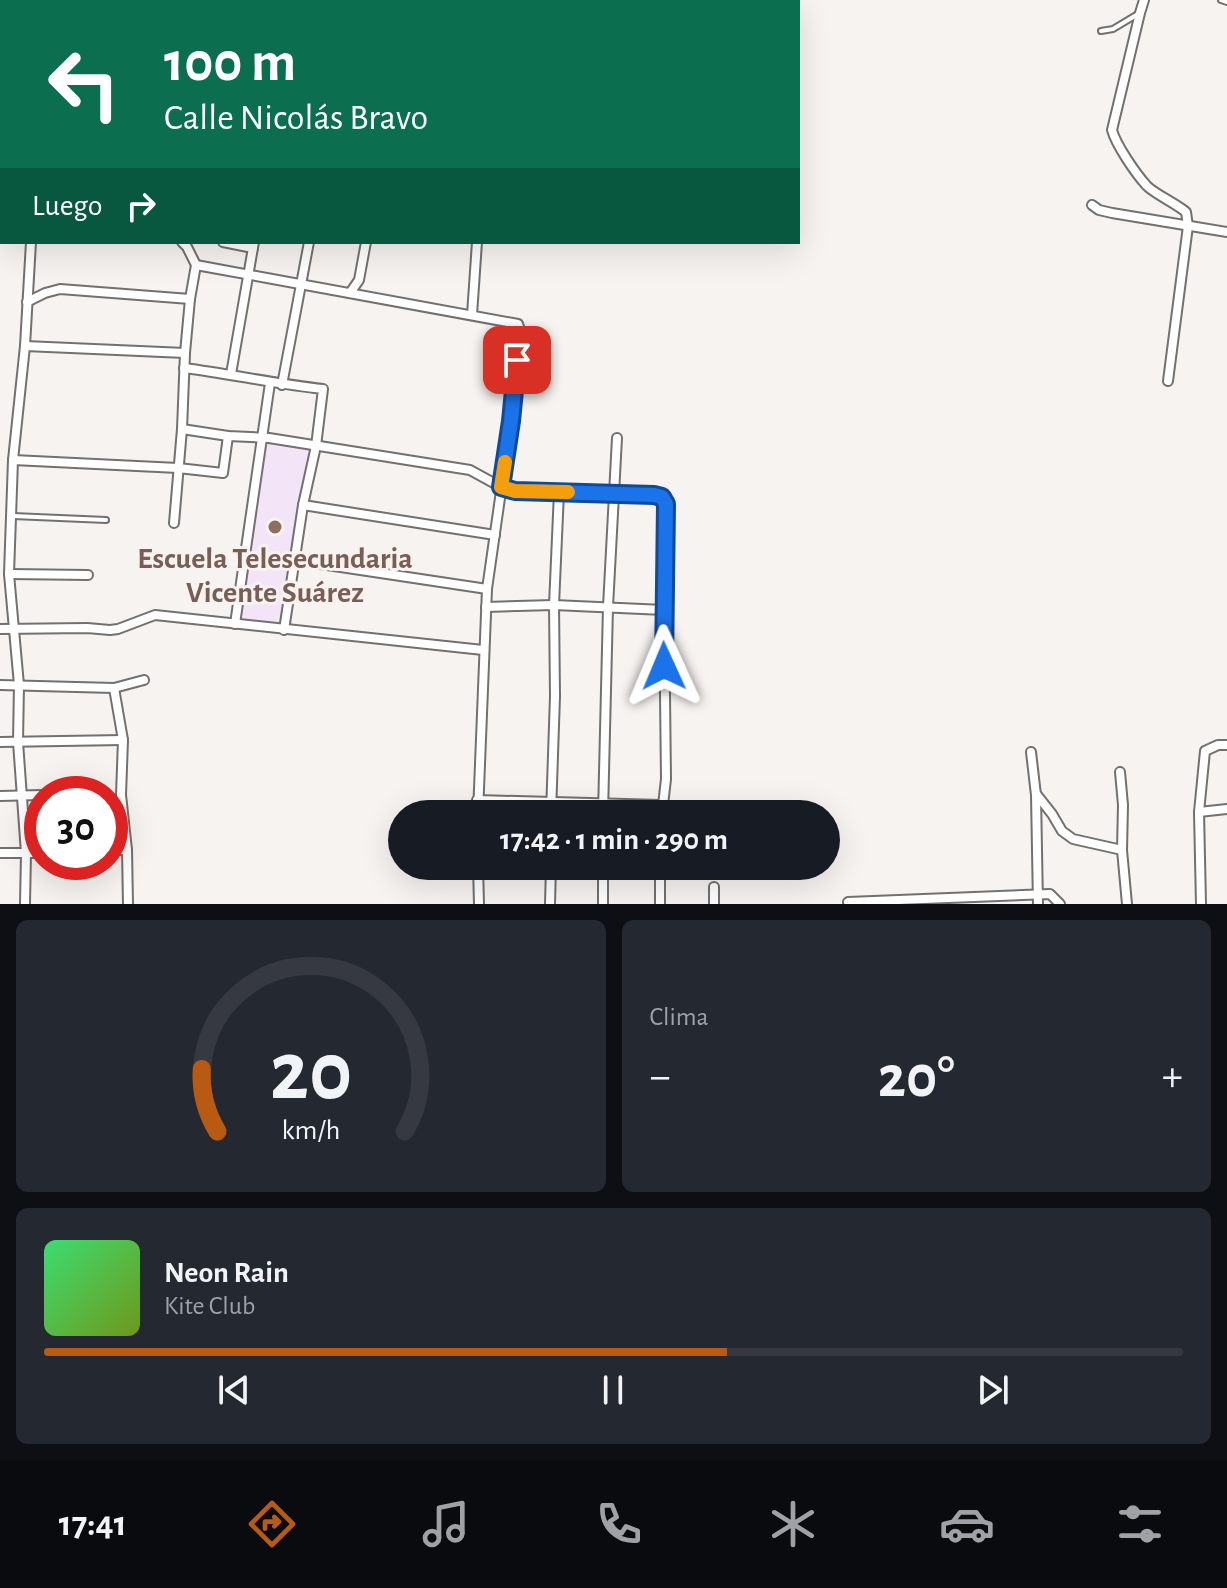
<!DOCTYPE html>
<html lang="es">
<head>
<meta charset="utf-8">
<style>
	:root { --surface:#171b24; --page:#242831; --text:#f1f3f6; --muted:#9ea1a6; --line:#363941; --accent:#b95a12 }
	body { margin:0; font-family:"Alegreya Sans",sans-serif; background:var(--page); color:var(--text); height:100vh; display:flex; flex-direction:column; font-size:30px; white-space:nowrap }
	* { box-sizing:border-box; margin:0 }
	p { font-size:26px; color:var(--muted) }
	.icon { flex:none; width:44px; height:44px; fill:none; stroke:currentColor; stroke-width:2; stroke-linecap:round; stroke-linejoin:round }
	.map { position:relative; height:904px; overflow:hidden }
	.sheet { display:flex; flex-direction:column; gap:16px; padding:16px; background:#0d0f14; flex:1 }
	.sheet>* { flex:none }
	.guide { position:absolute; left:0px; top:0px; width:800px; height:244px; box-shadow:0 8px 32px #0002; background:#0b6e4f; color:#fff; overflow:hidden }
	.speed { position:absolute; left:24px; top:776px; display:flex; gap:16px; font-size:40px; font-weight:700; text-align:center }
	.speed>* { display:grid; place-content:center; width:104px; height:104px; border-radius:50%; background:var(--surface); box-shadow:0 8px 32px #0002; line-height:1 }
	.speed .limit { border:12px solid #d22; background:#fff; color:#111 }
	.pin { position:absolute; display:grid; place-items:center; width:68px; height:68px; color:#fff; margin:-34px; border-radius:16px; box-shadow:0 4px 12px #0006 }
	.me { position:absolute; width:88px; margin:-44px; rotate:359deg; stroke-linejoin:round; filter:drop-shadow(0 0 6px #0008) }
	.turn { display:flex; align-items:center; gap:28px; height:168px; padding:0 32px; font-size:36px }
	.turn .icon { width:104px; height:104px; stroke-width:2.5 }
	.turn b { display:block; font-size:56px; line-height:68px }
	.then { display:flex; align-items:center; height:76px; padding:0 32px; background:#0003; gap:16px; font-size:30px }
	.big { font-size:60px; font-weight:600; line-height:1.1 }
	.sheet .tile { flex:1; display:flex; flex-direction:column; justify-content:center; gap:12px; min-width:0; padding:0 28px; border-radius:12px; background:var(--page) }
	.sheet .dial { align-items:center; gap:0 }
	.dial svg { height:208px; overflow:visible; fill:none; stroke:var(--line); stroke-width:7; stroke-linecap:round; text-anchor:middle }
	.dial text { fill:var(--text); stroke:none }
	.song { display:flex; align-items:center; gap:24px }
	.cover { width:96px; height:96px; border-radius:12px; background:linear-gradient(135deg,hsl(140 70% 55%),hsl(80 70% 35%)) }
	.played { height:8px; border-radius:4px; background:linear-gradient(90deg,var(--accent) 60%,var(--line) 60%) }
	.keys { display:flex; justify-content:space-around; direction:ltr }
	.heat { display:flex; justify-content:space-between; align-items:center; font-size:44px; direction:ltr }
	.sheet .tiles { flex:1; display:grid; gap:16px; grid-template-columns:1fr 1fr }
	.tile:last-child { grid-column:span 2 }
	.trip { position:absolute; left:388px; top:800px; width:452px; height:80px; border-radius:40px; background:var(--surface); box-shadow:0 8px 32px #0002; font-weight:600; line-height:80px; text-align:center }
	.tab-bar { display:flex; height:128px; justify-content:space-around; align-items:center; background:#090b0e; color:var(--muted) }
	.tab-bar .icon { width:56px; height:56px }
	.tab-bar .selected { color:var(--accent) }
	.tab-bar b { font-size:36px; color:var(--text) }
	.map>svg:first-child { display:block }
	.education { fill:#f3e4f7 }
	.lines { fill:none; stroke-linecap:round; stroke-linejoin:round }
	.lane-casing { stroke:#74706e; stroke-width:8 }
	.street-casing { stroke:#74706e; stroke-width:12 }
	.lane { stroke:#fff; stroke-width:4 }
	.street { stroke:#fff; stroke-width:8 }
	.route-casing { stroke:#114b97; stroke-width:20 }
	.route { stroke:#1a73e8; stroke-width:14 }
	.slow { stroke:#f59e0b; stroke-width:14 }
	.education-dot { fill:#8d6e63; stroke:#f7f3f1; stroke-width:3 }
	.labels { text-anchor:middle; stroke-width:6; stroke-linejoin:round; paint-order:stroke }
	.education-label { font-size:30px; font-weight:bold; fill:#785e54; stroke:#f7f3f1 }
</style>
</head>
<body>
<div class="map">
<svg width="1227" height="904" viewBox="0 0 1227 904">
	<rect width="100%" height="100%" fill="#f7f3f1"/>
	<!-- education -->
	<polygon class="education" points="263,440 314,447 282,627 237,623"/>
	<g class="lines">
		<defs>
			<g id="lane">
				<polyline points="1221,0 1227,2"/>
				<polyline points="1101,31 1113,29 1138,14"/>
				<polyline points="13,516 106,520"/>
			</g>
			<g id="street">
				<path d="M1144 0 1140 13 1112 130C1116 145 1136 174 1147 186 1155 194 1175 203 1186 212L1188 226 1168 381"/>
				<polyline points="164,2 166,0"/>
				<polyline points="1092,205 1099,210 1112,213 1227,232"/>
				<polyline points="223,242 253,248"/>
				<polyline points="196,265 518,324 520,330 511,421 487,589 478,814"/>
				<polyline points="350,293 359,280 366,242"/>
				<polyline points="27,302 45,293 60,289 190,299"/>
				<polyline points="472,315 477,242"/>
				<polyline points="25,346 185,353"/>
				<path d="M184 368C231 374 276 384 323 389L316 446 303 505 284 630"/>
				<polyline points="231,374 254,242"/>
				<polyline points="282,385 309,242"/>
				<polyline points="182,429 228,436 269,438 470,470 501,487 515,491 662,497 666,504 664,610 666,779 662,814"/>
				<polyline points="13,460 178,468 223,473 228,436"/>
				<polyline points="303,505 495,535"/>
				<polyline points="174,523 182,429 185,353 190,299 196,265 187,247 182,242"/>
				<polyline points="294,560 487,589"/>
				<polyline points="9,574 88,575"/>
				<polyline points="486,607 554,605 664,610"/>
				<polyline points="235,624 270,383"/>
				<polyline points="0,629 87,628 110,630 118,629 155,615 483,650"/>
				<polyline points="0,685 114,688 144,680"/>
				<polyline points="114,688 123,740 121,795 127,850 128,904"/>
				<polyline points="0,742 123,740"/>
				<polyline points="1031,752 1036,795 1038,904"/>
				<polyline points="1120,772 1123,805 1122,850 1127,904"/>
				<polyline points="1037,795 1052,814 1062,831 1073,839 1122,850"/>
				<polyline points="0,796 42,795"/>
				<polyline points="477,800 662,805"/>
				<polyline points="1199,812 1227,809"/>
				<polyline points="551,814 555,696 554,605 559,492"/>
				<polyline points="603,814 608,607 617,438"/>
				<polyline points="110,850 127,850"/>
				<polyline points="0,853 42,853"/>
				<polyline points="478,866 479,904"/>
				<polyline points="714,887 714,904"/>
				<polyline points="25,904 26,853 18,742 19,685 9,574 13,460 25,346 31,242"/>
				<polyline points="550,904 551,866"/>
				<polyline points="603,904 603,866"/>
				<polyline points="660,904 660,866"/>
				<polyline points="849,904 848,902 1050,894 1060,904"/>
				<polyline points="1201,904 1199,812 1205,751 1218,745 1227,745"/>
			</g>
		</defs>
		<!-- lane casing -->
		<use href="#lane" class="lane-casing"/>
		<!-- street casing -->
		<use href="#street" class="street-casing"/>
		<!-- lane -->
		<use href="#lane" class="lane"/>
		<!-- street -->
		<use href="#street" class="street"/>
	</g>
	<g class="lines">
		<defs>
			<polyline id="route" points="517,360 511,421 501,487 515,491 654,495 662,497 666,504 664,666"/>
		</defs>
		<!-- route casing -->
		<use href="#route" class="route-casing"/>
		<!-- route -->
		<use href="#route" class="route"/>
		<!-- slow -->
		<polyline class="slow" points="505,462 501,487 515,491 568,492"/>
	</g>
	<!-- markers -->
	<circle class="education-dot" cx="275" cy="527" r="8"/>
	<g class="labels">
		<!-- education labels -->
		<g class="education-label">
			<text x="275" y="568">Escuela Telesecundaria<tspan x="275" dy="34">Vicente Suárez</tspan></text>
		</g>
	</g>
</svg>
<div class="speed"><div class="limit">30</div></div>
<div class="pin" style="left:517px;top:360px;background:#d93025"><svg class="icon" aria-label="arrive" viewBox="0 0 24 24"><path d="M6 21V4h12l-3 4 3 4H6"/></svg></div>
<svg class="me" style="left:664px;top:666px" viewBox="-20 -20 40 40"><path d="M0-17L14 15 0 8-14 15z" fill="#1a73e8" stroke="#fff" stroke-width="4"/></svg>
<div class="trip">17:42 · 1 min · 290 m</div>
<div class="guide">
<div class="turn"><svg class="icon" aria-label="left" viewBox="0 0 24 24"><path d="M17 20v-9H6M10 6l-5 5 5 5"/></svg><div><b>100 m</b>Calle Nicolás Bravo</div></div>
<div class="then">Luego<svg class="icon" aria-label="right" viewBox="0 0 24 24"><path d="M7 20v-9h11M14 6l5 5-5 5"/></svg></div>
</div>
</div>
<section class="sheet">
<div class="tiles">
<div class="tile dial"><svg viewBox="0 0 100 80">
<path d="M14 69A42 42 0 1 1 86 69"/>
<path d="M14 69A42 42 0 0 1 8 45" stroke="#b95a12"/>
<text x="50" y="56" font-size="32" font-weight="700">20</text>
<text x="50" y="72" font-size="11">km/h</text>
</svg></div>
<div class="tile"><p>Clima</p>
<div class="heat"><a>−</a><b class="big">20°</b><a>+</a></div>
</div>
<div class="tile">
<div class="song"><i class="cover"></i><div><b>Neon Rain</b><p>Kite Club</p></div></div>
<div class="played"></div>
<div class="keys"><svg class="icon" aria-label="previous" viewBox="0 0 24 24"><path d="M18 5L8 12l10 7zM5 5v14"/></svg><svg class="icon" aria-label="pause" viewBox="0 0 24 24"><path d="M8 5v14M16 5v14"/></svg><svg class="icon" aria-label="next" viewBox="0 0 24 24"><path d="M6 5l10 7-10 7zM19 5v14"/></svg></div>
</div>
</div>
</section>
<nav class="tab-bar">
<b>17:41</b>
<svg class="icon selected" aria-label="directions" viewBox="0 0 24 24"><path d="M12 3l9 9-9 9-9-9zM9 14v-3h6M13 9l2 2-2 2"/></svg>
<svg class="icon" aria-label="music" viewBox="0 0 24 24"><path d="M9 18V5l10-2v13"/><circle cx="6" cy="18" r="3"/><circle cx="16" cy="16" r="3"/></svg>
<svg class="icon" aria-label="phone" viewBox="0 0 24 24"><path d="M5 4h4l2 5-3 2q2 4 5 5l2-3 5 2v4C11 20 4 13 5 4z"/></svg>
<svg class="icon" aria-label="climate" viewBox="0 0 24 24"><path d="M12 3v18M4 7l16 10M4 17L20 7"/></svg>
<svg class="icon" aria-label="car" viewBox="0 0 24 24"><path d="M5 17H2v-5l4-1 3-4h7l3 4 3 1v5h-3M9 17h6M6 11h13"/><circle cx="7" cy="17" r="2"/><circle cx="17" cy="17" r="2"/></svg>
<svg class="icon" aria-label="filters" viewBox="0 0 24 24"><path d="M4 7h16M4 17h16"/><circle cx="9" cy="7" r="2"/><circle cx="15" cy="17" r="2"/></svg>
</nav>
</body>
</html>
